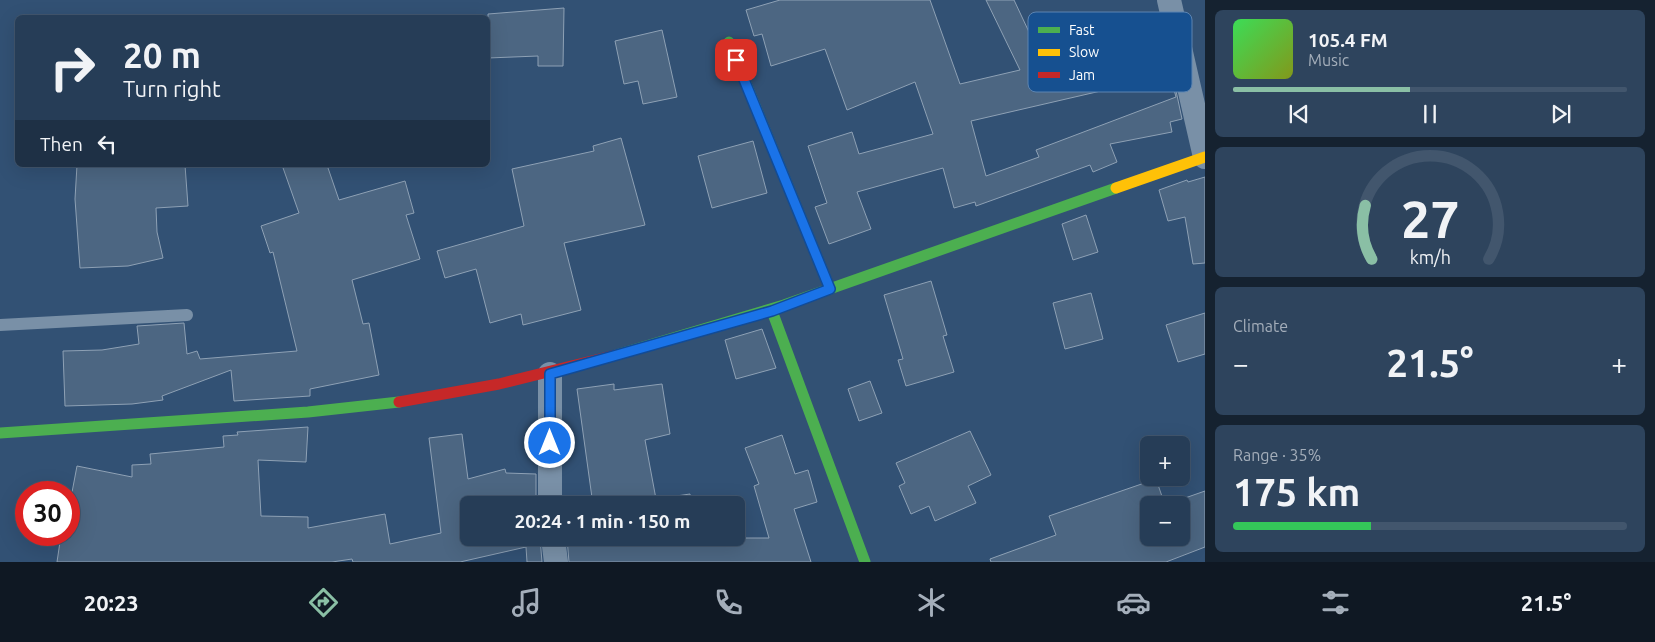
<!DOCTYPE html>
<html lang="en">
<head>
<meta charset="utf-8">
<style>
	:root { --surface:#263d57; --page:#2e445d; --text:#f1f3f6; --muted:#a4aeba; --line:#42566d; --accent:#8abfa5 }
	body { margin:0; font-family:Ubuntu,sans-serif; background:var(--page); color:var(--text); height:100vh; display:flex; flex-direction:column; font-size:19px; white-space:nowrap }
	* { box-sizing:border-box; margin:0 }
	p { font-size:16px; color:var(--muted) }
	.icon { flex:none; width:28px; height:28px; fill:none; stroke:currentColor; stroke-width:2; stroke-linecap:round; stroke-linejoin:round }
	.map { position:relative; flex:1; overflow:hidden }
	.drawer { display:flex; flex-direction:column; gap:10px; padding:10px; background:#152230; width:450px }
	.drawer>* { flex:none }
	.guide { position:absolute; left:15px; top:15px; width:475px; height:152px; border-radius:8px; box-shadow:0 5px 20px #0002,0 0 0 1px var(--line); background:#263d57; color:var(--text); overflow:hidden }
	.controls { position:absolute; left:1140px; top:436px; display:grid; gap:10px }
	.controls a { display:grid; place-items:center; width:50px; height:50px; border-radius:8px; background:var(--surface); box-shadow:0 5px 20px #0002,0 0 0 1px var(--line); font-size:25px }
	.speed { position:absolute; left:15px; top:481px; display:flex; gap:10px; font-size:25px; font-weight:700; text-align:center }
	.speed>* { display:grid; place-content:center; width:65px; height:65px; border-radius:50%; background:var(--surface); box-shadow:0 5px 20px #0002,0 0 0 1px var(--line); line-height:1 }
	.speed .limit { border:8px solid #d22; background:#fff; color:#111 }
	.pin { position:absolute; display:grid; place-items:center; width:42px; height:42px; color:#fff; margin:-21px; border-radius:10px; box-shadow:0 2px 8px #0006 }
	.me { position:absolute; width:55px; margin:-28px; rotate:0deg; stroke-linejoin:round; filter:drop-shadow(0 0 4px #0008) }
	.turn { display:flex; align-items:center; gap:18px; height:105px; padding:0 25px; font-size:22px }
	.turn .icon { width:65px; height:65px; stroke-width:2.5 }
	.turn b { display:block; font-size:35px; line-height:42px }
	.then { display:flex; align-items:center; height:48px; padding:0 25px; background:#0003; gap:10px; font-size:19px }
	.big { font-size:38px; font-weight:700; line-height:1.1 }
	.drawer .widget { flex:1; display:flex; flex-direction:column; justify-content:center; gap:8px; min-width:0; padding:0 18px; border-radius:8px; background:var(--page) }
	.drawer .dial { align-items:center; gap:0 }
	.dial svg { height:130px; overflow:visible; fill:none; stroke:var(--line); stroke-width:7; stroke-linecap:round; text-anchor:middle }
	.dial text { fill:var(--text); stroke:none }
	.song { display:flex; align-items:center; gap:15px }
	.cover { width:60px; height:60px; border-radius:8px; background:linear-gradient(135deg,hsl(130 70% 55%),hsl(70 70% 35%)) }
	.played { height:5px; border-radius:2px; background:linear-gradient(90deg,var(--accent) 45%,var(--line) 45%) }
	.keys { display:flex; justify-content:space-around; direction:ltr }
	.heat { display:flex; justify-content:space-between; align-items:center; font-size:28px; direction:ltr }
	.charge { height:8px; border-radius:4px; background:linear-gradient(90deg,#34c759 35%,var(--line) 0) }
	.trip { position:absolute; left:460px; top:496px; width:285px; height:50px; border-radius:8px; background:var(--surface); box-shadow:0 5px 20px #0002,0 0 0 1px var(--line); font-weight:700; line-height:50px; text-align:center }
	.tabs { display:flex; height:80px; justify-content:space-around; align-items:center; background:#0f1823; color:var(--muted) }
	.tabs .icon { width:35px; height:35px }
	.tabs .selected { color:var(--accent) }
	.tabs b { font-size:22px; color:var(--text) }
	main { display:flex; flex:1; min-height:0 }
	.map>svg:first-child { display:block }
	.building { fill:#4c6682; stroke:#8ea1b5; fill-rule:evenodd }
	.lines { fill:none; stroke-linecap:round; stroke-linejoin:round }
	.lane { stroke:#7990a7; stroke-width:12 }
	.street { stroke:#7990a7; stroke-width:24 }
	.fast { stroke:#4caf50; stroke-width:11 }
	.slow { stroke:#ffc107; stroke-width:11 }
	.jam { stroke:#c62828; stroke-width:11 }
	.route-casing { stroke:#114b97; stroke-width:12 }
	.route { stroke:#1a73e8; stroke-width:9 }
	.key { fill:#165090; stroke:#5c84b1; stroke-width:1 }
	.key-label { font-size:14px; fill:#fff }
</style>
</head>
<body>
<main>
<div class="map">
<svg width="1205" height="562" viewBox="0 0 1205 562">
	<rect width="100%" height="100%" fill="#325174"/>
	<!-- building -->
	<g class="building">
		<polygon points="780,0 930,0 960,84 1020,70 986,0 1014,0 1029,32 1066,16 1088,66 1097,63 1105,90 971,121 986,176 1039,157 1036,150 1176,97 1173,86 1175,86 1182,119 1170,122 1172,132 1110,144 1117,162 1093,172 1090,165 976,206 975,202 954,208 943,168 857,192 871,229 829,244 815,207 827,203 808,146 852,132 859,154 933,134 915,82 847,110 825,49 771,66 762,34 754,36 746,10"/>
		<polygon points="564,8 563,66 538,66 538,56 488,58 488,14"/>
		<polygon points="662,30 677,97 643,104 638,81 624,84 615,41"/>
		<polygon points="621,138 645,225 564,243 581,310 523,325 521,314 490,323 476,269 445,278 437,251 524,226 512,169 594,151 593,146"/>
		<polygon points="753,141 767,193 712,208 698,156"/>
		<polygon points="77,165 185,165 188,206 156,208 157,232 163,258 128,266 80,268 75,199"/>
		<polygon points="282,165 327,165 339,200 405,181 414,213 406,215 420,259 352,280 363,324 369,323 379,375 310,389 310,396 234,401 231,370 162,396 163,400 132,404 65,406 63,351 102,350 139,344 137,326 184,323 187,354 197,351 200,359 297,351 273,252 270,253 261,226 299,213"/>
		<polygon points="1205,177 1205,263 1193,264 1185,217 1168,221 1159,190 1187,180 1188,182"/>
		<polygon points="1086,215 1098,252 1073,260 1062,224"/>
		<polygon points="931,281 947,335 943,336 954,372 906,386 898,360 903,359 884,295"/>
		<polygon points="1091,293 1103,339 1065,349 1053,303"/>
		<polygon points="1205,313 1205,354 1178,362 1166,325"/>
		<polygon points="762,329 776,368 736,379 725,340"/>
		<polygon points="870,381 882,413 859,421 848,389"/>
		<polygon points="614,384 614,390 662,384 670,434 645,440 656,499 690,494 691,505 593,505 577,389"/>
		<polygon points="308,427 306,462 258,460 261,516 308,517 308,528 385,514 390,544 441,533 429,438 462,434 468,479 505,469 506,473 536,474 536,505 469,505 469,538 540,538 542,562 527,562 526,547 460,562 353,562 352,559 332,562 57,562 61,535 69,535 69,508 77,466 132,477 132,465 151,464 150,454 224,447 223,436 238,435 237,432"/>
		<polygon points="970,431 991,475 968,486 976,503 935,521 929,506 911,514 899,486 905,483 896,463"/>
		<polygon points="782,435 795,474 808,470 817,502 794,509 811,562 569,562 567,538 769,538 754,486 759,484 745,448"/>
		<path d="M1156 479 1165 505 1205 491V547L1166 562H991L990 559 1056 535 1049 516ZM1149 505H1181V538H1149Z"/>
	</g>
	<g class="lines">
		<!-- lane -->
		<polyline class="lane" points="0,325 187,315"/>
		<!-- street -->
		<g class="street">
			<polyline points="1169,0 1205,157"/>
			<polyline points="550,374 550,505"/>
			<polyline points="553,538 556,562"/>
		</g>
		<!-- fast -->
		<g class="fast">
			<polyline points="729,42 830,289"/>
			<polyline points="772,311 865,562"/>
			<polyline points="616,355 784,305 1116,188"/>
			<polyline points="0,433 308,412 399,402"/>
		</g>
		<!-- slow -->
		<polyline class="slow" points="1116,188 1205,157"/>
		<!-- jam -->
		<polyline class="jam" points="399,402 499,384 616,355"/>
	</g>
	<g class="lines">
		<defs>
			<polyline id="route" points="550,443 550,374 772,311 830,289 736,60"/>
		</defs>
		<!-- route casing -->
		<use href="#route" class="route-casing"/>
		<!-- route -->
		<use href="#route" class="route"/>
	</g>
	<!-- legend -->
	<rect x="1028" y="12" width="164" height="80" rx="8" class="key"/>
	<rect x="1038" y="27" width="22" height="6" fill="#4caf50"/>
	<rect x="1038" y="49" width="22" height="7" fill="#ffc107"/>
	<rect x="1038" y="72" width="22" height="6" fill="#c62828"/>
	<g class="key-label">
		<text x="1069" y="35">Fast</text>
		<text x="1069" y="57">Slow</text>
		<text x="1069" y="80">Jam</text>
	</g>
</svg>
<div class="controls">
<a>+</a>
<a>−</a>
</div>
<div class="speed"><div class="limit">30</div></div>
<div class="pin" style="left:736px;top:60px;background:#d93025"><svg class="icon" aria-label="arrive" viewBox="0 0 24 24"><path d="M6 21V4h12l-3 4 3 4H6"/></svg></div>
<svg class="me" style="left:550px;top:443px" viewBox="-20 -20 40 40"><circle r="17" fill="#1a73e8" stroke="#fff" stroke-width="3"/><path d="M0-11L8 9 0 5-8 9z" fill="#fff"/></svg>
<div class="trip">20:24 · 1 min · 150 m</div>
<div class="guide">
<div class="turn"><svg class="icon" aria-label="right" viewBox="0 0 24 24"><path d="M7 20v-9h11M14 6l5 5-5 5"/></svg><div><b>20 m</b>Turn right</div></div>
<div class="then">Then<svg class="icon" aria-label="left" viewBox="0 0 24 24"><path d="M17 20v-9H6M10 6l-5 5 5 5"/></svg></div>
</div>
</div>
<section class="drawer">
<div class="widget">
<div class="song"><i class="cover"></i><div><b>105.4 FM</b><p>Music</p></div></div>
<div class="played"></div>
<div class="keys"><svg class="icon" aria-label="previous" viewBox="0 0 24 24"><path d="M18 5L8 12l10 7zM5 5v14"/></svg><svg class="icon" aria-label="pause" viewBox="0 0 24 24"><path d="M8 5v14M16 5v14"/></svg><svg class="icon" aria-label="next" viewBox="0 0 24 24"><path d="M6 5l10 7-10 7zM19 5v14"/></svg></div>
</div>
<div class="widget dial"><svg viewBox="0 0 100 80">
<path d="M14 69A42 42 0 1 1 86 69"/>
<path d="M14 69A42 42 0 0 1 10 36" stroke="#8abfa5"/>
<text x="50" y="56" font-size="32" font-weight="700">27</text>
<text x="50" y="72" font-size="11">km/h</text>
</svg></div>
<div class="widget"><p>Climate</p>
<div class="heat"><a>−</a><b class="big">21.5°</b><a>+</a></div>
</div>
<div class="widget"><p>Range · 35%</p><b class="big">175 km</b><div class="charge"></div></div>
</section>
</main>
<nav class="tabs">
<b>20:23</b>
<svg class="icon selected" aria-label="directions" viewBox="0 0 24 24"><path d="M12 3l9 9-9 9-9-9zM9 14v-3h6M13 9l2 2-2 2"/></svg>
<svg class="icon" aria-label="music" viewBox="0 0 24 24"><path d="M9 18V5l10-2v13"/><circle cx="6" cy="18" r="3"/><circle cx="16" cy="16" r="3"/></svg>
<svg class="icon" aria-label="phone" viewBox="0 0 24 24"><path d="M5 4h4l2 5-3 2q2 4 5 5l2-3 5 2v4C11 20 4 13 5 4z"/></svg>
<svg class="icon" aria-label="climate" viewBox="0 0 24 24"><path d="M12 3v18M4 7l16 10M4 17L20 7"/></svg>
<svg class="icon" aria-label="car" viewBox="0 0 24 24"><path d="M5 17H2v-5l4-1 3-4h7l3 4 3 1v5h-3M9 17h6M6 11h13"/><circle cx="7" cy="17" r="2"/><circle cx="17" cy="17" r="2"/></svg>
<svg class="icon" aria-label="filters" viewBox="0 0 24 24"><path d="M4 7h16M4 17h16"/><circle cx="9" cy="7" r="2"/><circle cx="15" cy="17" r="2"/></svg>
<b>21.5°</b>
</nav>
</body>
</html>
